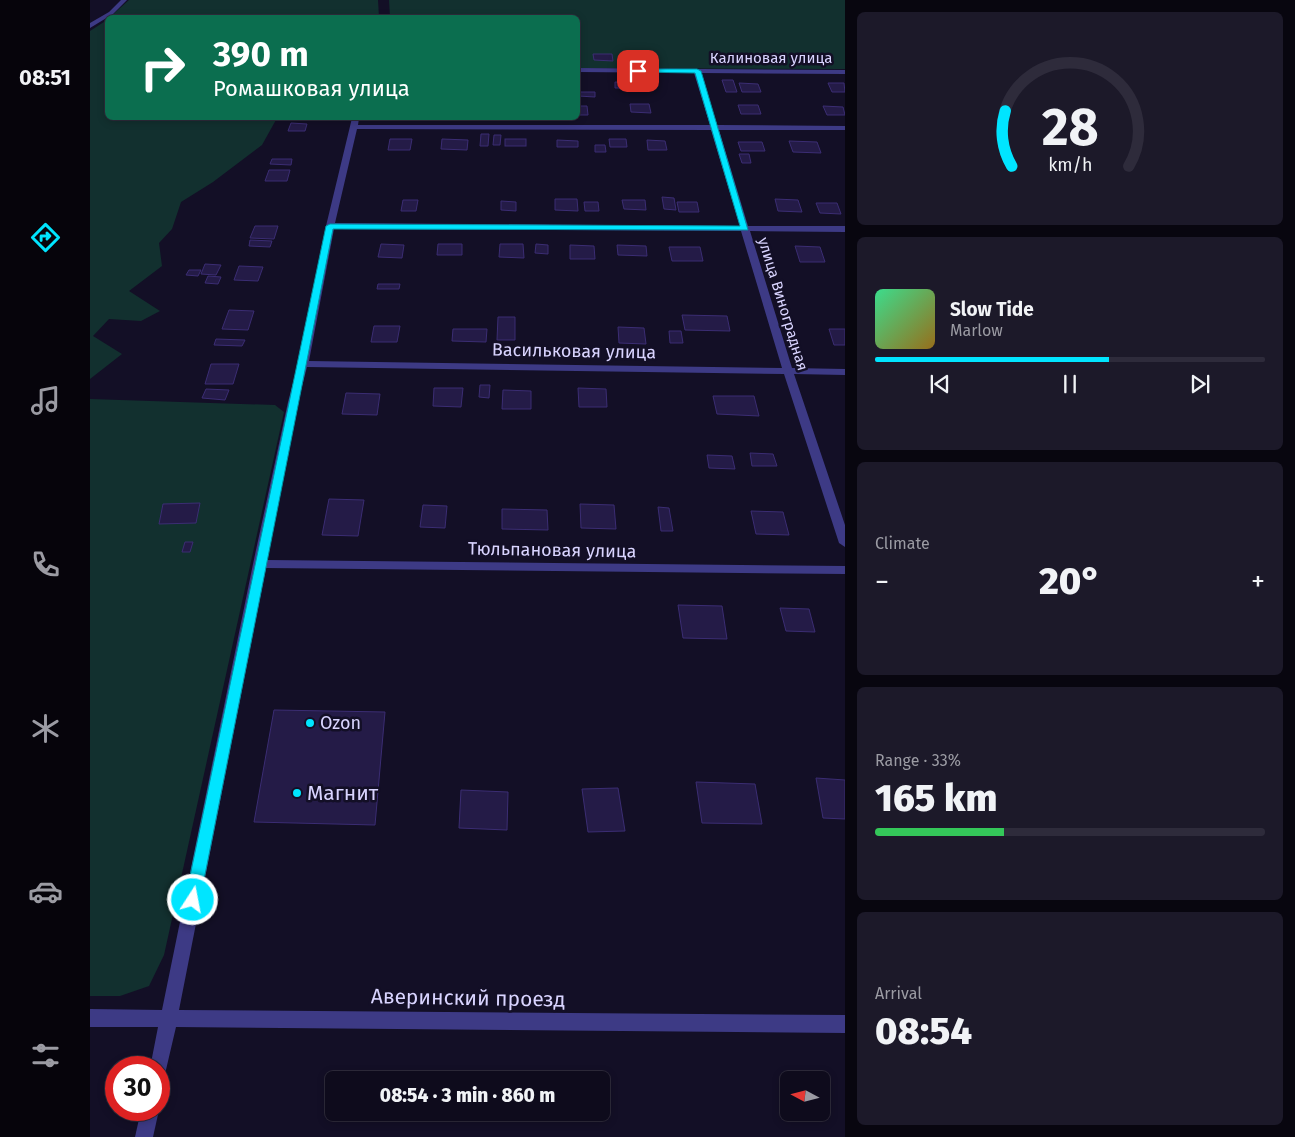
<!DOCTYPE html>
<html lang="en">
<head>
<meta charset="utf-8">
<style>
	:root { --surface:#0e0b1c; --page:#1c1929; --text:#f1f3f6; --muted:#9b9ba3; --line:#2e2b3b; --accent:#00e5ff }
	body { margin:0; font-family:"Fira Sans",sans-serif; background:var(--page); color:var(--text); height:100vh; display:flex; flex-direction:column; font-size:19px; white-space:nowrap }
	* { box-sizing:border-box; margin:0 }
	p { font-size:16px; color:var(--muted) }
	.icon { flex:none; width:28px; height:28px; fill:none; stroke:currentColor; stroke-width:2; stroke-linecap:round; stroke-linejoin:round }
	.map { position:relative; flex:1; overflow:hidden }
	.details { display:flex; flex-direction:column; gap:12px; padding:12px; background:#08060f; width:450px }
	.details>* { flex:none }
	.hud { position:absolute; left:15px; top:15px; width:475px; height:105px; border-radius:8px; box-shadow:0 2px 8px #0003,0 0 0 1px var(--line); background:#0b6e4f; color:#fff; overflow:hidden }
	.needle { width:32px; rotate:277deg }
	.fabs { position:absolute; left:690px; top:1071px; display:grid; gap:10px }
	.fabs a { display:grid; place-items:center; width:50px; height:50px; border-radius:8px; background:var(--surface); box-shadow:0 2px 8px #0003,0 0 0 1px var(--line); font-size:25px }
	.speed { position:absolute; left:15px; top:1056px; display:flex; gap:10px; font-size:25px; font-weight:700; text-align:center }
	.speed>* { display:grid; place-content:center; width:65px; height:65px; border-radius:50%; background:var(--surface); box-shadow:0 2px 8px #0003,0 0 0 1px var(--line); line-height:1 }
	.speed .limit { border:8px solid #d22; background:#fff; color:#111 }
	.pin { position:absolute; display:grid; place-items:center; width:42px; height:42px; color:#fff; margin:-21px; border-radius:10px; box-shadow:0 2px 8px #0006 }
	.me { position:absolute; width:55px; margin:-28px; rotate:11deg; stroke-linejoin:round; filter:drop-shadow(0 0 4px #0008) }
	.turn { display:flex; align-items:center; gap:18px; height:105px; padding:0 25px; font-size:22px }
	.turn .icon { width:65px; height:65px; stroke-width:2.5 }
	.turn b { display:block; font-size:35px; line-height:42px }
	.big { font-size:38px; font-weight:800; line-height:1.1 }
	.details .card { flex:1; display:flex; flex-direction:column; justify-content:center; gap:8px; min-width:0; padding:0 18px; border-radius:8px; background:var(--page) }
	.details .dial { align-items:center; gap:0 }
	.dial svg { height:130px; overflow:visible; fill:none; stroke:var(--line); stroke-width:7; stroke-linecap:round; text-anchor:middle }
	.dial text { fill:var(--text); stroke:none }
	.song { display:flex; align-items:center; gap:15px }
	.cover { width:60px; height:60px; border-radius:8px; background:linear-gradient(135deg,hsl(150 70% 55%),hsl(40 70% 35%)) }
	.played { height:5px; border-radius:2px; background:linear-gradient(90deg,var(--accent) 60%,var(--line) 60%) }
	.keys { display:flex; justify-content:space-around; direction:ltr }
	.heat { display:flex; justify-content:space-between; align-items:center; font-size:28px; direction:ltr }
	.charge { height:8px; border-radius:4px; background:linear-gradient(90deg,#34c759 33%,var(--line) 0) }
	.trip { position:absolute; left:235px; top:1071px; width:285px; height:50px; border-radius:8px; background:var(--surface); box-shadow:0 2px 8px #0003,0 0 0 1px var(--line); font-weight:800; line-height:50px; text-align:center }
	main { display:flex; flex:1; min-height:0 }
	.tabs { display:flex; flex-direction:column; width:90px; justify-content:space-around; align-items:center; background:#06040b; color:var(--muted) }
	.tabs .icon { width:35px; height:35px }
	.tabs .on { color:var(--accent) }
	.tabs b { font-size:22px; color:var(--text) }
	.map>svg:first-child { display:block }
	.green { fill:#12302f }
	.building { fill:#241b47; stroke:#3b2d73 }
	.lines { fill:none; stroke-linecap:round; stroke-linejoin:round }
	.minor { fill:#3d3a85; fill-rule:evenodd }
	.route { fill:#00e5ff; stroke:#0095a6 }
	.poi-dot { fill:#00e5ff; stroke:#130f26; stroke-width:2 }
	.labels { text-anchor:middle; stroke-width:5; stroke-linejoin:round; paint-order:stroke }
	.far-street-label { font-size:15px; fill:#d9d4ff; stroke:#130f26 }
	.street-label { font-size:18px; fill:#d9d4ff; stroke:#130f26 }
	.poi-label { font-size:18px; fill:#d9d4ff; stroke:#130f26; text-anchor:start }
	.near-poi-label { font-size:21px; fill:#d9d4ff; stroke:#130f26; text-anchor:start }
	.near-street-label { font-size:21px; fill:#d9d4ff; stroke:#130f26 }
</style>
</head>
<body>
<main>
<nav class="tabs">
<b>08:51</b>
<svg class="icon on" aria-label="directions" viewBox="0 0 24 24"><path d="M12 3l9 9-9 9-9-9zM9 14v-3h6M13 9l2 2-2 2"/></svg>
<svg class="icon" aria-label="music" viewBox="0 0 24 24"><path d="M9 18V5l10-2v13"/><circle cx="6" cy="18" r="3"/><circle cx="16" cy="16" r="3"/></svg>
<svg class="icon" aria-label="phone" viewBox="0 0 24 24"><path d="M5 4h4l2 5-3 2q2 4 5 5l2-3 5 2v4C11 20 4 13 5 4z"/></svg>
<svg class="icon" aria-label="climate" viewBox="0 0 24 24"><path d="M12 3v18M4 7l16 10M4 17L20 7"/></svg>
<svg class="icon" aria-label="car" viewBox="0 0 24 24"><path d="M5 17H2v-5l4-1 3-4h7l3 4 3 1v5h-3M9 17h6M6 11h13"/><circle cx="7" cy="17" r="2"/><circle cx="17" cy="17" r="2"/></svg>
<svg class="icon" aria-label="filters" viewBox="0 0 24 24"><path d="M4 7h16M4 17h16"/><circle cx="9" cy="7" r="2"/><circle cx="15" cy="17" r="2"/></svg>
</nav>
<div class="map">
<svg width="755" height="1137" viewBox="0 0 755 1137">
	<rect width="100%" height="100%" fill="#130f26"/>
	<!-- green -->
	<g class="green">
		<polygon points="39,0 288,0 289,17 20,17"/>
		<polygon points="299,0 755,0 755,69 488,68 488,18 300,17"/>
		<polygon points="17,20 18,118 187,118 172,145 123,182 91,202 82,229 69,243 72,266 39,291 70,311 51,321 19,319 3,336 32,354 0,379 0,31"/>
		<polygon points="0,399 185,405 194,412 74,955 59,986 30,996 0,996"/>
	</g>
	<!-- building -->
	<g class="building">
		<polygon points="503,54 522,54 523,61 504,60"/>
		<polygon points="632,80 643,80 647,92 636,92"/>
		<polygon points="525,82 545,83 546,88 525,88"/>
		<polygon points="649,83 668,84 671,92 652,92"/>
		<polygon points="738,83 754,83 755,92 742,92"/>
		<polygon points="488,92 505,92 505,97 488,96"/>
		<polygon points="540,104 559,104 561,113 541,112"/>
		<polygon points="648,105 668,105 671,114 651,114"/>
		<polygon points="488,106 497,106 498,115 488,115"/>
		<polygon points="733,106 753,107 755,115 737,115"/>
		<polygon points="201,123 217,124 215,131 198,131"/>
		<polygon points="391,134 399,134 398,146 390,146"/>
		<polygon points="404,135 411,135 410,145 403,145"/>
		<polygon points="300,139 322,139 320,150 298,150"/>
		<polygon points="352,139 378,140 377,150 351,149"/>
		<rect x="415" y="139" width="21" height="7"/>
		<polygon points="519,139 536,139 537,147 520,147"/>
		<polygon points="467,140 488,141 488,147 467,147"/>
		<polygon points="557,140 575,141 577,150 558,150"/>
		<polygon points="699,141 727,142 731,153 703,152"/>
		<polygon points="648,142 672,142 675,151 651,151"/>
		<polygon points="505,145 515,145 516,152 505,152"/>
		<polygon points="649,154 659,154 661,163 652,163"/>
		<polygon points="182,159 202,159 201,165 180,164"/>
		<polygon points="179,170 200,170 197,181 175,181"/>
		<polygon points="572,197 584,198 586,210 574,209"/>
		<polygon points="465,199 487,199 488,211 465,210"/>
		<polygon points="685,199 708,200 712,212 688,211"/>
		<polygon points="313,200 328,200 326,211 311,211"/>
		<polygon points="532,200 555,200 556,210 534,209"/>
		<polygon points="411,201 426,202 426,211 411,210"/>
		<polygon points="494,202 508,202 509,211 495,211"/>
		<polygon points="587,202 607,202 609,212 589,212"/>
		<polygon points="726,203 747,203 751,214 730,213"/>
		<polygon points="165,226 188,226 184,239 160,238"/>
		<polygon points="160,240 182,241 180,247 159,246"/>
		<polygon points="291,244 314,245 312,258 288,257"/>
		<polygon points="348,244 372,244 372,255 347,255"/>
		<polygon points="410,244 433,244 434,258 409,257"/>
		<polygon points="446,244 458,245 458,254 445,253"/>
		<polygon points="480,245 504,246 505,259 480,259"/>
		<polygon points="527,245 556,246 557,256 528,255"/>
		<polygon points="705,246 730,247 735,262 710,262"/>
		<polygon points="579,247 610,247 613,261 582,261"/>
		<polygon points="115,264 131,265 126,275 111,274"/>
		<polygon points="149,266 173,267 168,281 144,280"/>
		<polygon points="99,270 111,270 108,276 96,275"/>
		<polygon points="118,276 131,277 128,284 115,283"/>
		<polygon points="288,284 310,284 309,289 287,289"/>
		<polygon points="139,310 164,311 158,330 132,329"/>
		<polygon points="592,315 637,316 640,331 595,330"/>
		<polygon points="408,317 425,317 425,340 407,340"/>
		<polygon points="284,326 310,326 307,342 281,342"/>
		<polygon points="528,327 554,328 556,344 529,343"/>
		<polygon points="363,329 397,329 396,342 362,341"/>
		<polygon points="739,329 755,329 755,345 744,345"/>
		<polygon points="579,331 591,331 593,343 580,343"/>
		<polygon points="126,339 155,340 152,346 124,345"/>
		<polygon points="121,364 149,364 143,384 115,384"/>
		<polygon points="390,385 400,385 399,398 389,397"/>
		<polygon points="344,388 373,388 371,407 343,406"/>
		<polygon points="488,388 516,389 517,407 489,407"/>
		<polygon points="116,389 139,390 135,400 112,398"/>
		<polygon points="413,390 441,391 441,409 412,409"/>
		<polygon points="256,393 290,394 287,415 252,414"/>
		<polygon points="623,396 664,396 669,416 627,414"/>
		<polygon points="660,453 683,454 687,466 662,466"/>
		<polygon points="617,455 642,456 645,469 619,468"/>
		<polygon points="239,499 274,500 268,536 232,535"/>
		<polygon points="110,503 106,523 69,524 73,504"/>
		<polygon points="490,504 524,505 526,529 491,528"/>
		<polygon points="333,505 357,506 355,528 330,527"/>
		<polygon points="568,507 579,508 583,531 571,531"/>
		<polygon points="412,509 457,510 458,530 412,529"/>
		<polygon points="661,511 693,512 699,535 666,534"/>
		<polygon points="95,542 103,542 100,552 92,552"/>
		<polygon points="588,605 632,606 637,639 593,638"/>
		<polygon points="690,608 719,609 725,632 696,631"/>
		<polygon points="184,710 295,712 285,825 164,822"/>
		<polygon points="726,778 755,780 755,819 733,818"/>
		<polygon points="606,782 665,784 672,824 612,823"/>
		<polygon points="528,788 535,831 498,832 492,789"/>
		<polygon points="371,790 418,792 417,830 369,828"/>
	</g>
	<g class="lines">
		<!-- minor -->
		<g class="minor">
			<polygon points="31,0 37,0 23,14 0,28 0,23 19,12"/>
			<path d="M488 68 755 70V74L611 73 627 125 755 126V130H629L658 226H755V232L660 231 702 368 755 369V375L704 374 755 525V547L749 543 694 374 217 367 208 402 177 560 755 566V574L176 568 89 1010 755 1015V1033L86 1027 75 1074 69 1077V1068H60L68 1027H0V1009L72 1010 163 564 198 402 208 364 236 226 262 118H269L268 125H620L604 73 488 72ZM267 129 621 130 650 226 245 223ZM244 229 651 231 692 368 219 361Z"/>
			<polygon points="69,1109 69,1110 63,1137 45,1137 51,1110"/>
		</g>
	</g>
	<!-- route -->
	<polygon class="route" points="548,69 607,69 611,71 658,230 243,229 110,900 108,905 103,907 98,905 95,900 236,226 240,224 650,226 605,73 545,72"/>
	<!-- markers -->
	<g class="poi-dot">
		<circle cx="220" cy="723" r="5"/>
		<circle cx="207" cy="793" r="5"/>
	</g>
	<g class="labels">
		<!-- far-street labels -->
		<g class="far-street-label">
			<text x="681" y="63">Калиновая улица</text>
			<text transform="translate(693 304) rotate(73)" y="5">улица Виноградная</text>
		</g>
		<!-- street labels -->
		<g class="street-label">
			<text transform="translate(484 351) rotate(1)" y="6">Васильковая улица</text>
			<text transform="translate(462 550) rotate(1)" y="6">Тюльпановая улица</text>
		</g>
		<!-- poi labels -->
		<g class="poi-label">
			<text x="230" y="729">Ozon</text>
		</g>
		<!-- near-poi labels -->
		<g class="near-poi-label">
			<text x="217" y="800">Магнит</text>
		</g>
		<!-- near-street labels -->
		<g class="near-street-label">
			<text transform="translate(378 998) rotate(1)" y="7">Аверинский проезд</text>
		</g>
	</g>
</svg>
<div class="fabs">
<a><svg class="needle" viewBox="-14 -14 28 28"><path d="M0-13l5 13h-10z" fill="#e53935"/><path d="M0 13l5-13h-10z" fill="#9b9ba3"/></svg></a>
</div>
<div class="speed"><div class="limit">30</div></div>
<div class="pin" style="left:548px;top:71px;background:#d93025"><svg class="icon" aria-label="arrive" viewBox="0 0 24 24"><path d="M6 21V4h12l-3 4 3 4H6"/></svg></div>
<svg class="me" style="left:103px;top:900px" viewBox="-20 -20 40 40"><circle r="17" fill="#00e5ff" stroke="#fff" stroke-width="3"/><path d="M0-11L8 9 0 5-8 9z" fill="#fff"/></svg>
<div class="trip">08:54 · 3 min · 860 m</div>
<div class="hud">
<div class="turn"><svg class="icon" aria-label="right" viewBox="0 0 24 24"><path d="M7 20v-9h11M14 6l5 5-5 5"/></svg><div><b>390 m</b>Ромашковая улица</div></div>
</div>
</div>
<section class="details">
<div class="card dial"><svg viewBox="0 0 100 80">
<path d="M14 69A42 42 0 1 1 86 69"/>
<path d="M14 69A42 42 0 0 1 10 35" stroke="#00e5ff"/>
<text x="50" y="56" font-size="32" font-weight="700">28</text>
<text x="50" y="72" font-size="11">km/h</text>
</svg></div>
<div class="card">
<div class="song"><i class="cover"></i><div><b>Slow Tide</b><p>Marlow</p></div></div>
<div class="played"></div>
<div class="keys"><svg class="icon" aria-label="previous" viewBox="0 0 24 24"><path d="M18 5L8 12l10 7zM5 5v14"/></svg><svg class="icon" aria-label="pause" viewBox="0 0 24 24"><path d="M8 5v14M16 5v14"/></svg><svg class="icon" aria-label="next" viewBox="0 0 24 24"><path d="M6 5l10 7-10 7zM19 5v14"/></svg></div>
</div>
<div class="card"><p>Climate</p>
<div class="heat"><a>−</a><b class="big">20°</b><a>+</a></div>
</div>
<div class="card"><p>Range · 33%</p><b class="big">165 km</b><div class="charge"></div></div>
<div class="card"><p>Arrival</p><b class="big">08:54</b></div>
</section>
</main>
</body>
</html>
